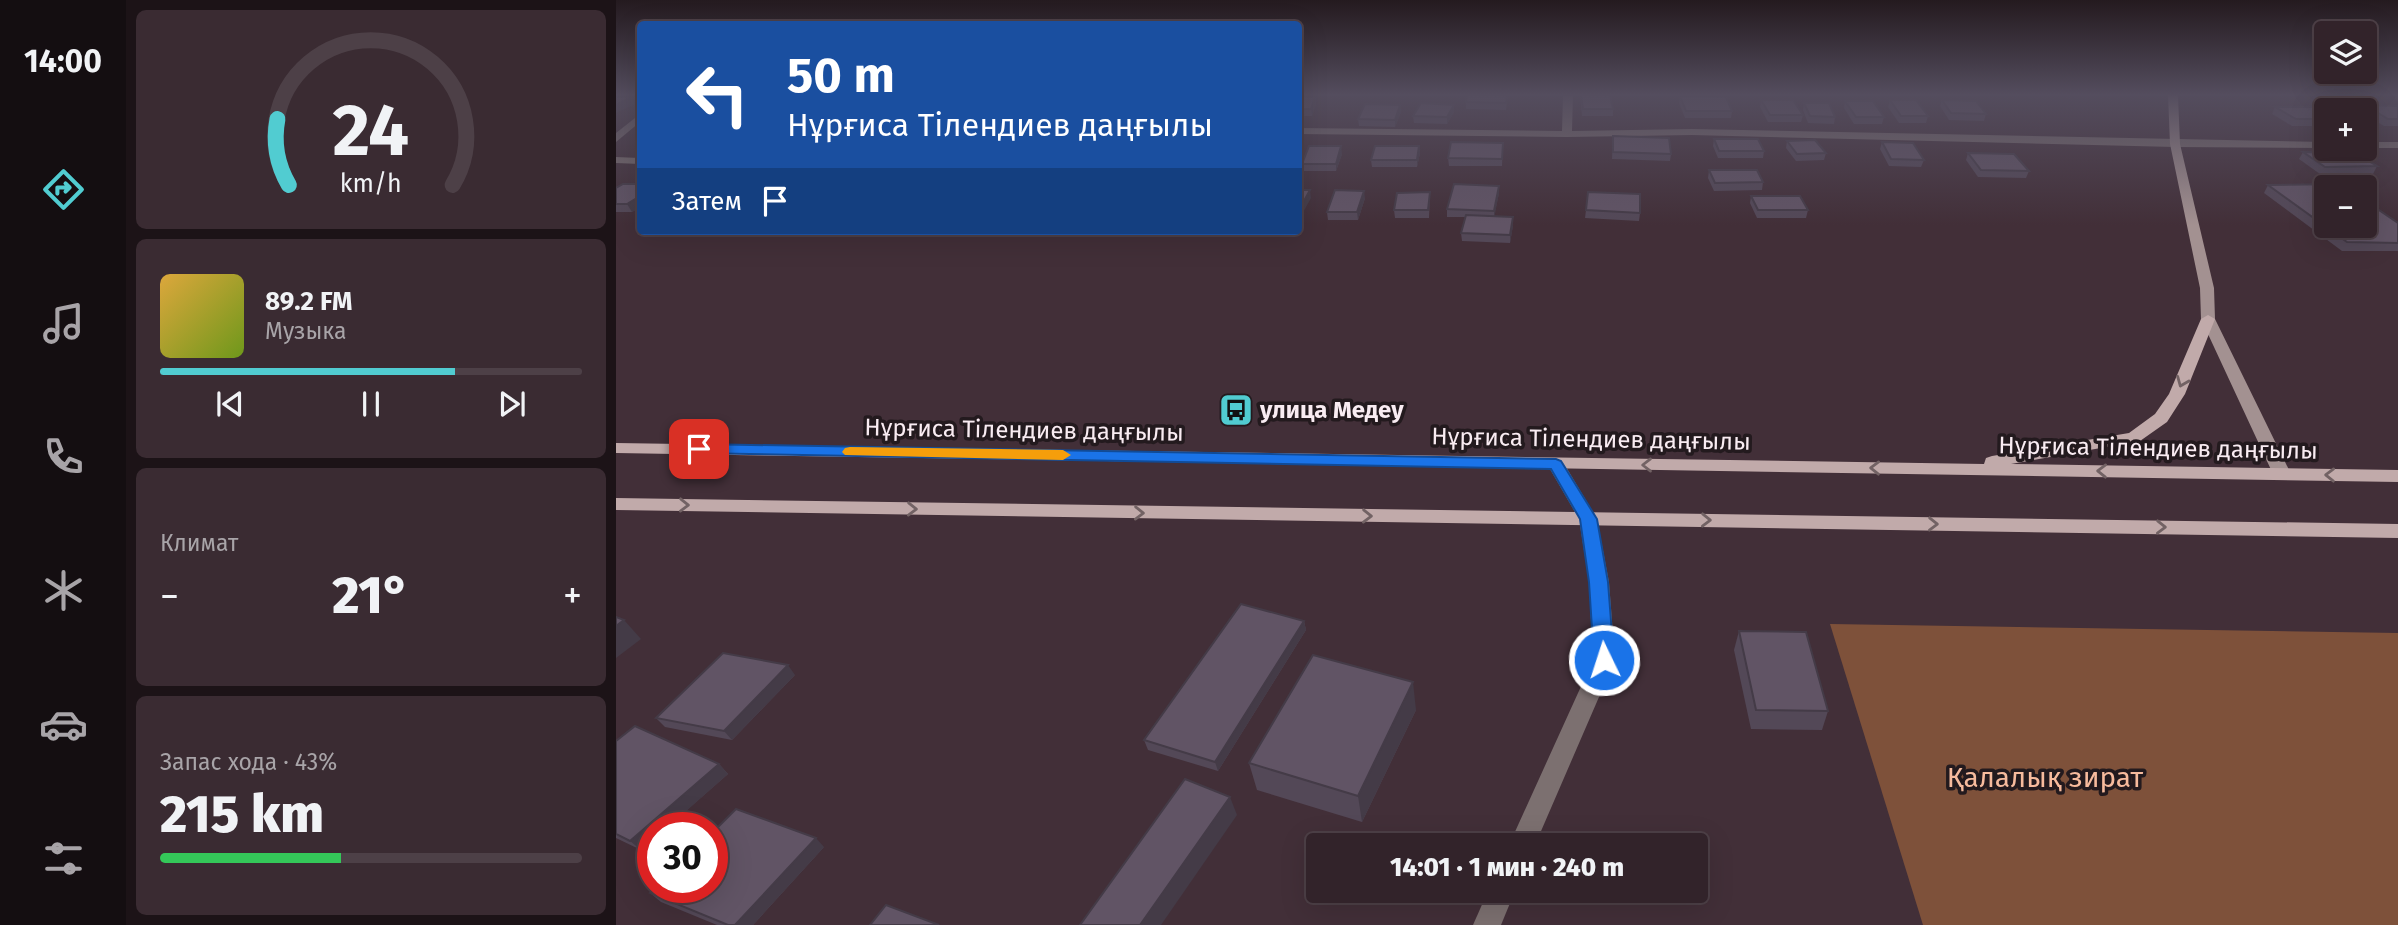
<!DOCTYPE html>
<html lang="ru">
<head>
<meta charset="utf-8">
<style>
	:root { --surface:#32232a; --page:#3a2b32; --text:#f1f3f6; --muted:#a8a4a8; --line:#4d4047; --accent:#51ccd1 }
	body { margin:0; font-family:"Fira Sans",sans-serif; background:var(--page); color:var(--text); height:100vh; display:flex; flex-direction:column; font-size:26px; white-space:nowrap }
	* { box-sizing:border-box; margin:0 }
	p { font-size:23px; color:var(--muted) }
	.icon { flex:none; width:38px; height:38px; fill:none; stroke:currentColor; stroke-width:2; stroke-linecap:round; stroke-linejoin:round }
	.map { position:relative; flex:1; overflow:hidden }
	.panel { display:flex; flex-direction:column; gap:10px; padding:10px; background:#1c1317; width:490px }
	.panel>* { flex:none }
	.hud { position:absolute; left:21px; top:21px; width:665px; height:214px; border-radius:7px; box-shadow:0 7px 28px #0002,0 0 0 2px var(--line); background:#1a4fa0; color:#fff; overflow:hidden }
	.buttons { position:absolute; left:1698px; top:21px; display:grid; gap:14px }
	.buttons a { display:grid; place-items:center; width:63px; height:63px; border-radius:7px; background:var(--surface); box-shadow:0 7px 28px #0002,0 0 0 2px var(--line); font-size:35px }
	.speed { position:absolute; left:21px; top:812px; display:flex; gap:14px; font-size:35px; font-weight:700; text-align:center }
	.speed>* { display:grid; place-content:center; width:91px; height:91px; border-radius:50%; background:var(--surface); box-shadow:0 7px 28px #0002,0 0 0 2px var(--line); line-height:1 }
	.speed .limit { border:10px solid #d22; background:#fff; color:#111 }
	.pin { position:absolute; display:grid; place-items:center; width:60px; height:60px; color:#fff; margin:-30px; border-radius:14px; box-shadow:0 4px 10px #0006 }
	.me { position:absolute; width:77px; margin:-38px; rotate:356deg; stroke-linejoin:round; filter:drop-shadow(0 0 5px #0008) }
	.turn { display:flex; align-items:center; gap:24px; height:147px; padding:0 35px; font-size:32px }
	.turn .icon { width:91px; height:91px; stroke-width:2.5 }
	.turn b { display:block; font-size:49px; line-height:60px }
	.then { display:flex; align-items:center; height:66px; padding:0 35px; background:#0003; gap:14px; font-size:26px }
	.big { font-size:52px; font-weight:800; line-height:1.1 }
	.panel .tile { flex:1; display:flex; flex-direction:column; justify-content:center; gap:10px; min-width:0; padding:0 24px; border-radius:10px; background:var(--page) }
	.panel .dial { align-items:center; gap:0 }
	.dial svg { height:182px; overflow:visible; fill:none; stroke:var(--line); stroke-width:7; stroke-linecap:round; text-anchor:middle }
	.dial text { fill:var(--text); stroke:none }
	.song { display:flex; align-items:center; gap:21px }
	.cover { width:84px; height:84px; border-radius:10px; background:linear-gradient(135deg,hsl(40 70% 55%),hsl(80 70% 35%)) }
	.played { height:7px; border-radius:4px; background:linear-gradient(90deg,var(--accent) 70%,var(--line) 70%) }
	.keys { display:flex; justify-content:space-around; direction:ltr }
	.heat { display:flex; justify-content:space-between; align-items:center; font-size:38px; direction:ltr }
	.charge { height:10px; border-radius:5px; background:linear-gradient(90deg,#34c759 43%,var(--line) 0) }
	.trip { position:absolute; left:690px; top:833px; width:402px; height:70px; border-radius:7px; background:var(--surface); box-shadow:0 7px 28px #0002,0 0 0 2px var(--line); font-weight:800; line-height:70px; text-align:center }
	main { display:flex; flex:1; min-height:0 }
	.dock { display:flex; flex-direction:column; width:126px; justify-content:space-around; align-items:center; background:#140e11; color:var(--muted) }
	.dock .icon { width:49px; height:49px }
	.dock .on { color:var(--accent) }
	.dock b { font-size:32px; color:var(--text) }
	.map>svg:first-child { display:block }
	.green { fill:#7e513a }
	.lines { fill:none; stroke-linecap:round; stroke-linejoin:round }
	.street { fill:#7c7070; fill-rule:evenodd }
	.secondary { fill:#a39191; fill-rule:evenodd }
	.primary { fill:#c1aaaa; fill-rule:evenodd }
	.wall { fill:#534857 }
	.shaded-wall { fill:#443b47 }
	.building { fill:#615465; stroke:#443b47; stroke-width:2 }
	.oneway { stroke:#726264 }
	.route { fill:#1a73e8; stroke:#114b97; stroke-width:2 }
	.slow { fill:#f59e0b }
	.labels { text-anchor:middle; stroke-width:7; stroke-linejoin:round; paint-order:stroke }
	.poi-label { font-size:24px; font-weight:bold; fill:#f9ecf2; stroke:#231a1e; text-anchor:start }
	.street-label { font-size:24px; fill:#f9ecf2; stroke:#231a1e }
	.near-park-label { font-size:28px; fill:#f7bb9d; stroke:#231a1e }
</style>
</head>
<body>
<main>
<nav class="dock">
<b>14:00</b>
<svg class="icon on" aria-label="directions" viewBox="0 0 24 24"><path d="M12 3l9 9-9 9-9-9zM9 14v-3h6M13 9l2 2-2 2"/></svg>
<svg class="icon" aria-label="music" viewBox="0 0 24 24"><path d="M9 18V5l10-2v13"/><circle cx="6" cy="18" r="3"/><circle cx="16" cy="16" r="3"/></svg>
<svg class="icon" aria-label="phone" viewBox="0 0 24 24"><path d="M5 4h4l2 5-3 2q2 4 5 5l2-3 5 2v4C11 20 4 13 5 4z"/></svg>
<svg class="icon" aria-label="climate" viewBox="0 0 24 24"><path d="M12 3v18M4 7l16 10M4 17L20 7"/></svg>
<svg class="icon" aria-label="car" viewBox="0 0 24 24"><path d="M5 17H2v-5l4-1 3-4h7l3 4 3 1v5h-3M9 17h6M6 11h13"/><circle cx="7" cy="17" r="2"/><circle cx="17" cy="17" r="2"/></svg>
<svg class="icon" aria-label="filters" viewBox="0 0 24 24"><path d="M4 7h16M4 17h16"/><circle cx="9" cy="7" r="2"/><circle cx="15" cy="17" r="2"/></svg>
</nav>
<section class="panel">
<div class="tile dial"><svg viewBox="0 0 100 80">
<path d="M14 69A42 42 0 1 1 86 69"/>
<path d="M14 69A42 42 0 0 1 9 40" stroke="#51ccd1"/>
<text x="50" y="56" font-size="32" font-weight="700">24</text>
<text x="50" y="72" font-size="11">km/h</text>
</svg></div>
<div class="tile">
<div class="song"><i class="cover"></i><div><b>89.2 FM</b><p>Музыка</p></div></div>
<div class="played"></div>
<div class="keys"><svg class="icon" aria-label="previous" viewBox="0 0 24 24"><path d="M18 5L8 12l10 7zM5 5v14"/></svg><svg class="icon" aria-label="pause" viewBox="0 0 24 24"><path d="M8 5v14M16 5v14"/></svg><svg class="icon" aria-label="next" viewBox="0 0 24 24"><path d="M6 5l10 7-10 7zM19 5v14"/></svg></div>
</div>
<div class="tile"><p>Климат</p>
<div class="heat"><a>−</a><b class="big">21°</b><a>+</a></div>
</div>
<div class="tile"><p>Запас хода · 43%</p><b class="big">215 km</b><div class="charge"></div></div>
</section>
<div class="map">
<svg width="1782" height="925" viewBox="0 0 1782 925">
	<rect width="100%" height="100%" fill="#422f38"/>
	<!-- green -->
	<polygon class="green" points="1214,624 1782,633 1782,925 1307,925"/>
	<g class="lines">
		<!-- street -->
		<g class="street">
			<polygon points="947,95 957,95 956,131 1076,129 1710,142 1710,148 1559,147 1076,135 951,137 682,134 682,128 946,131"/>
			<polygon points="24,114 24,122 0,142 0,133"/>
			<rect x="1748" y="142" width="34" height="6"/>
			<polygon points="0,157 24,158 24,164 0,163"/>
			<polygon points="940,458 946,460 981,519 993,582 999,660 919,845 893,845 977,660 973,582 963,519 931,464"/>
			<polygon points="872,891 899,891 885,925 857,925"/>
		</g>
		<!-- secondary -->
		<polygon class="secondary" points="1552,95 1562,95 1564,144 1598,288 1599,319 1675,474 1672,478 1660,478 1657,474 1585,319 1584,288 1554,144"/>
		<!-- primary -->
		<g class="primary">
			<polygon points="1592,315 1599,319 1569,394 1551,422 1524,441 1395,464 1782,470 1782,482 0,453 0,443 1368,464 1370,458 1376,456 1513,433 1539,414 1553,394 1585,319"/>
			<polygon points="0,498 1782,524 1782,538 0,510"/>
		</g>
	</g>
	<!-- wall -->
	<g class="wall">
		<polygon points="892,95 890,110 850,109 850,102"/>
		<polygon points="964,95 994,95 997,109 997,116 966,116"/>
		<polygon points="1064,96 1116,111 1115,118 1069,118 1063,103"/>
		<polygon points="682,97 699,97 700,104 696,116 682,116"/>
		<polygon points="1145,100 1187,115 1185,122 1152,122 1144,107"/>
		<polygon points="1274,100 1312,116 1310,123 1283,123 1272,107"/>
		<polygon points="1326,100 1370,114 1368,121 1333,120 1324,106"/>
		<polygon points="1229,101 1268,117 1266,124 1238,124 1228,108"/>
		<polygon points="1188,103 1219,117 1218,124 1192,123 1187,110"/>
		<polygon points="784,105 785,112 779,127 743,126 742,119"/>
		<polygon points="838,105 838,112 831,124 798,123 797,116"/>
		<polygon points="1749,105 1782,106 1782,126 1768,126 1748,114 1748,110 1746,110"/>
		<polygon points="1659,107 1710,110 1710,126 1676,126 1656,114"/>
		<polygon points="997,136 1055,154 1054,161 996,159"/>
		<polygon points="1098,139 1148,151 1147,158 1102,158 1097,146"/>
		<polygon points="1171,141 1210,153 1208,160 1180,161 1170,148"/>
		<polygon points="1266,142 1308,160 1305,167 1273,166 1264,149"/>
		<polygon points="887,143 886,166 833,166 832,158"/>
		<polygon points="803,146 804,153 801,167 756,167 755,160"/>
		<polygon points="1687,152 1761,166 1757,174 1704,174 1683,159"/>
		<polygon points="1352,153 1413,171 1410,178 1362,177 1350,160"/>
		<polygon points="726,154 720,171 687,171 686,164"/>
		<polygon points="1093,170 1147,182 1146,190 1098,191 1092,178"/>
		<polygon points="24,184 24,207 16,212 0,212 0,188"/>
		<polygon points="1652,185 1782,223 1782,251 1726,251 1648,193"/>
		<polygon points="814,192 813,218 779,218 778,210"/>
		<polygon points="883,193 878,216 897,225 894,243 846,241 845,233 849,217 831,217 831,209"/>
		<polygon points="1135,196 1192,210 1190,218 1141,218 1134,203"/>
		<polygon points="749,198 742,220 712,220 711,212"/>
		<polygon points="970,210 1024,213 1023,221 969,218"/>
		<polygon points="588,231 630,231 629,235 589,235"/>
		<polygon points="688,621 690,630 602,771 532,750 528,740"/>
		<polygon points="1123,631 1212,711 1206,730 1135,729 1118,650"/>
		<polygon points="179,675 116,740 49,727 40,718"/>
		<polygon points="800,710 746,822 641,790 633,763"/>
		<polygon points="0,741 103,764 112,774 25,850 0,838"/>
		<polygon points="208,847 137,925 101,925 45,902 34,893"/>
	</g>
	<!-- shaded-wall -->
	<g class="shaded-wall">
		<polygon points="15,97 19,104 0,113 0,105"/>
		<polygon points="699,97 700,104 696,116 695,109"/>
		<polygon points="784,105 785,112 779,127 779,120"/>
		<polygon points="838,105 838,112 831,124 831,117"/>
		<polygon points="725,146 726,154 720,171 720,164"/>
		<polygon points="803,146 804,153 801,167 801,160"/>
		<polygon points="883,186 883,193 878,219 878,211"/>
		<polygon points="694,190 695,198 684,218 683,210"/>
		<polygon points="748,191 749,198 742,220 741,212"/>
		<polygon points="24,196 24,207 16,212 11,204"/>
		<polygon points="897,217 897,225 894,243 894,235"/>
		<polygon points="8,620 25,639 0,658 0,626"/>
		<polygon points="688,621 690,630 602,771 599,762"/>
		<polygon points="172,665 179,675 116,740 108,731"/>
		<polygon points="797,682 800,710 746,822 742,796"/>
		<polygon points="103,764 112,774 51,828 37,828 37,840 25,850 14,841"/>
		<polygon points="614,797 621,815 545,925 524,925"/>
		<polygon points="200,838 208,847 137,925 119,925"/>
	</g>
	<!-- building -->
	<g class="building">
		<polygon points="851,95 891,95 890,103 850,102"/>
		<polygon points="965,95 994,95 997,109 967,109"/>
		<polygon points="1064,96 1110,97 1116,111 1070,111"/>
		<polygon points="0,97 15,97 0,105"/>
		<polygon points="682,97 699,97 695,109 682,109"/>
		<polygon points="1145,100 1177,100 1187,115 1154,115"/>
		<polygon points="1274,100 1300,100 1312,116 1285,116"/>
		<polygon points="1326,100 1360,101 1370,114 1335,113"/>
		<polygon points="1229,101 1257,101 1268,117 1240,117"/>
		<polygon points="805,103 838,105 831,117 797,116"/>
		<polygon points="1188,103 1213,103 1219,117 1194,116"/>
		<polygon points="749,104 784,105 779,120 742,119"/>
		<polygon points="1749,105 1782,106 1782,119 1772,119"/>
		<polygon points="1659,107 1707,107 1713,110 1710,110 1710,119 1680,119"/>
		<polygon points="997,136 1053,138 1055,154 997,152"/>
		<polygon points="1098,139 1142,139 1148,151 1103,151"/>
		<polygon points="1199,140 1210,153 1181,154 1171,141"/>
		<polygon points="835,142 887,143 886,159 832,158"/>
		<polygon points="1266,142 1297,143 1308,160 1275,159"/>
		<polygon points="693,146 725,146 720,164 686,164"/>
		<polygon points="759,146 803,146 801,160 755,160"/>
		<polygon points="1687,152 1739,153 1761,166 1709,167"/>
		<polygon points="1352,153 1398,154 1413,171 1365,170"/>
		<polygon points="1093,170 1141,170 1147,182 1099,183"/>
		<polygon points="7,184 24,184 24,196 11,204 0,204 0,188"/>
		<polygon points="838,184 883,186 878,211 831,209"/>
		<polygon points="1725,184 1729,187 1710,187 1710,226 1748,226 1748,200 1782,223 1782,243 1731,242 1652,185"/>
		<polygon points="682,190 694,190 683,210 682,210"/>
		<polygon points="719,190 748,191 741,212 711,212"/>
		<polygon points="814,192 812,210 778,210 781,193"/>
		<polygon points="972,192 1024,194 1024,213 970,210"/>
		<polygon points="1135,196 1184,196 1192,210 1142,210"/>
		<polygon points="850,215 897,217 894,235 845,233"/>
		<polygon points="625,604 688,621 599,762 528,740"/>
		<polygon points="0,617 8,620 0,626"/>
		<polygon points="1123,631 1190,632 1212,711 1140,710"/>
		<polygon points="107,653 172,665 108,731 40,718"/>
		<polygon points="697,655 797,682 742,796 633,763"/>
		<polygon points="19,726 103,764 14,841 0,834 0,741"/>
		<polygon points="569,779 614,797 524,925 464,925"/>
		<polygon points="120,809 200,838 119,925 112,925 34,893 40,887 96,887 96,833"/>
		<polygon points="270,905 323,925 254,925"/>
	</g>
	<!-- one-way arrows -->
	<defs><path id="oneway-chevron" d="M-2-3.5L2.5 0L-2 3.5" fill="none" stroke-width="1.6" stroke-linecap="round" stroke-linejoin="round" transform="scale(1.75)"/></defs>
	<g class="oneway">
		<use href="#oneway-chevron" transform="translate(1566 382) rotate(112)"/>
		<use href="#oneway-chevron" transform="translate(1031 465) rotate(-180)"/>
		<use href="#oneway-chevron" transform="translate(1259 468) rotate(-179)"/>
		<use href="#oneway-chevron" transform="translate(1486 471) rotate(-179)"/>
		<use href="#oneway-chevron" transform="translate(1714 475) rotate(-179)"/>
		<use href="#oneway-chevron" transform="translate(68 505) rotate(1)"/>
		<use href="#oneway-chevron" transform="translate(296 509) rotate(1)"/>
		<use href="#oneway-chevron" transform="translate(523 513) rotate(1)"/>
		<use href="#oneway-chevron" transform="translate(751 516) rotate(1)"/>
		<use href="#oneway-chevron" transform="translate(1090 520) rotate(1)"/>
		<use href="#oneway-chevron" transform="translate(1317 524) rotate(1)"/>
		<use href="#oneway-chevron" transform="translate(1545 527) rotate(1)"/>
	</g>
	<!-- sky -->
	<linearGradient id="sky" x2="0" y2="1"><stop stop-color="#241a1f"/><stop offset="0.42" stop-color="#544d5e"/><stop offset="1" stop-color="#544d5e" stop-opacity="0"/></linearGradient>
	<rect width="1782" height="225" fill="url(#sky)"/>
	<!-- route -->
	<polygon class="route" points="83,444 940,459 945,461 981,519 992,582 998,660 995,665 988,667 981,665 978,660 973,582 964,519 935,469 77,453 75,449 77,446"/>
	<!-- slow -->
	<polygon class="slow" points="234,447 447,450 455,455 447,460 229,455 226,452 229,448"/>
	<!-- icons -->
	<defs>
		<symbol id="bus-square" viewBox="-11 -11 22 22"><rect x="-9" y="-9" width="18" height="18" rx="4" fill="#51ccd1" stroke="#231a1e"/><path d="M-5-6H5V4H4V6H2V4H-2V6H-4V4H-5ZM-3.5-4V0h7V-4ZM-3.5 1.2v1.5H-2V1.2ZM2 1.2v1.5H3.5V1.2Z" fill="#111"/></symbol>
	</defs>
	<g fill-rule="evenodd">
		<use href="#bus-square" x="601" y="391" width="38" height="38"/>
	</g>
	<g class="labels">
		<!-- poi labels -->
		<g class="poi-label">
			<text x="644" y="418">улица Медеу</text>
		</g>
		<!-- street labels -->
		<g class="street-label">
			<text transform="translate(408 430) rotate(1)" y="8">Нұрғиса Тілендиев даңғылы</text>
			<text transform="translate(975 439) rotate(1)" y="8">Нұрғиса Тілендиев даңғылы</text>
			<text transform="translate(1542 448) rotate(1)" y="8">Нұрғиса Тілендиев даңғылы</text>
		</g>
		<!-- near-park labels -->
		<g class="near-park-label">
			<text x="1429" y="787">Қалалық зират</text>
		</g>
	</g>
</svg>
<div class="buttons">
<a><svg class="icon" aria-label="layers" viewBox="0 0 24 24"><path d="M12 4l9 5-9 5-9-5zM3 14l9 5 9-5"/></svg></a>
<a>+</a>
<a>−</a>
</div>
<div class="speed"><div class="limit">30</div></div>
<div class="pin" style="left:83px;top:449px;background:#d93025"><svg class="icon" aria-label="arrive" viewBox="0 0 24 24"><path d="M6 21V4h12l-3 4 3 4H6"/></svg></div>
<svg class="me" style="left:988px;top:660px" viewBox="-20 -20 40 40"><circle r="17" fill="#1a73e8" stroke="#fff" stroke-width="3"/><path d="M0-11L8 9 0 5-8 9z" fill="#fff"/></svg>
<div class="trip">14:01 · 1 мин · 240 m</div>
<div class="hud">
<div class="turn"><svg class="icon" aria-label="left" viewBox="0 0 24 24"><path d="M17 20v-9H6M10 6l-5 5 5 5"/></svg><div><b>50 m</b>Нұрғиса Тілендиев даңғылы</div></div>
<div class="then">Затем<svg class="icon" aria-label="arrive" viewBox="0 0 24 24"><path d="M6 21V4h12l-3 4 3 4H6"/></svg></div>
</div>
</div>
</main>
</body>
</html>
